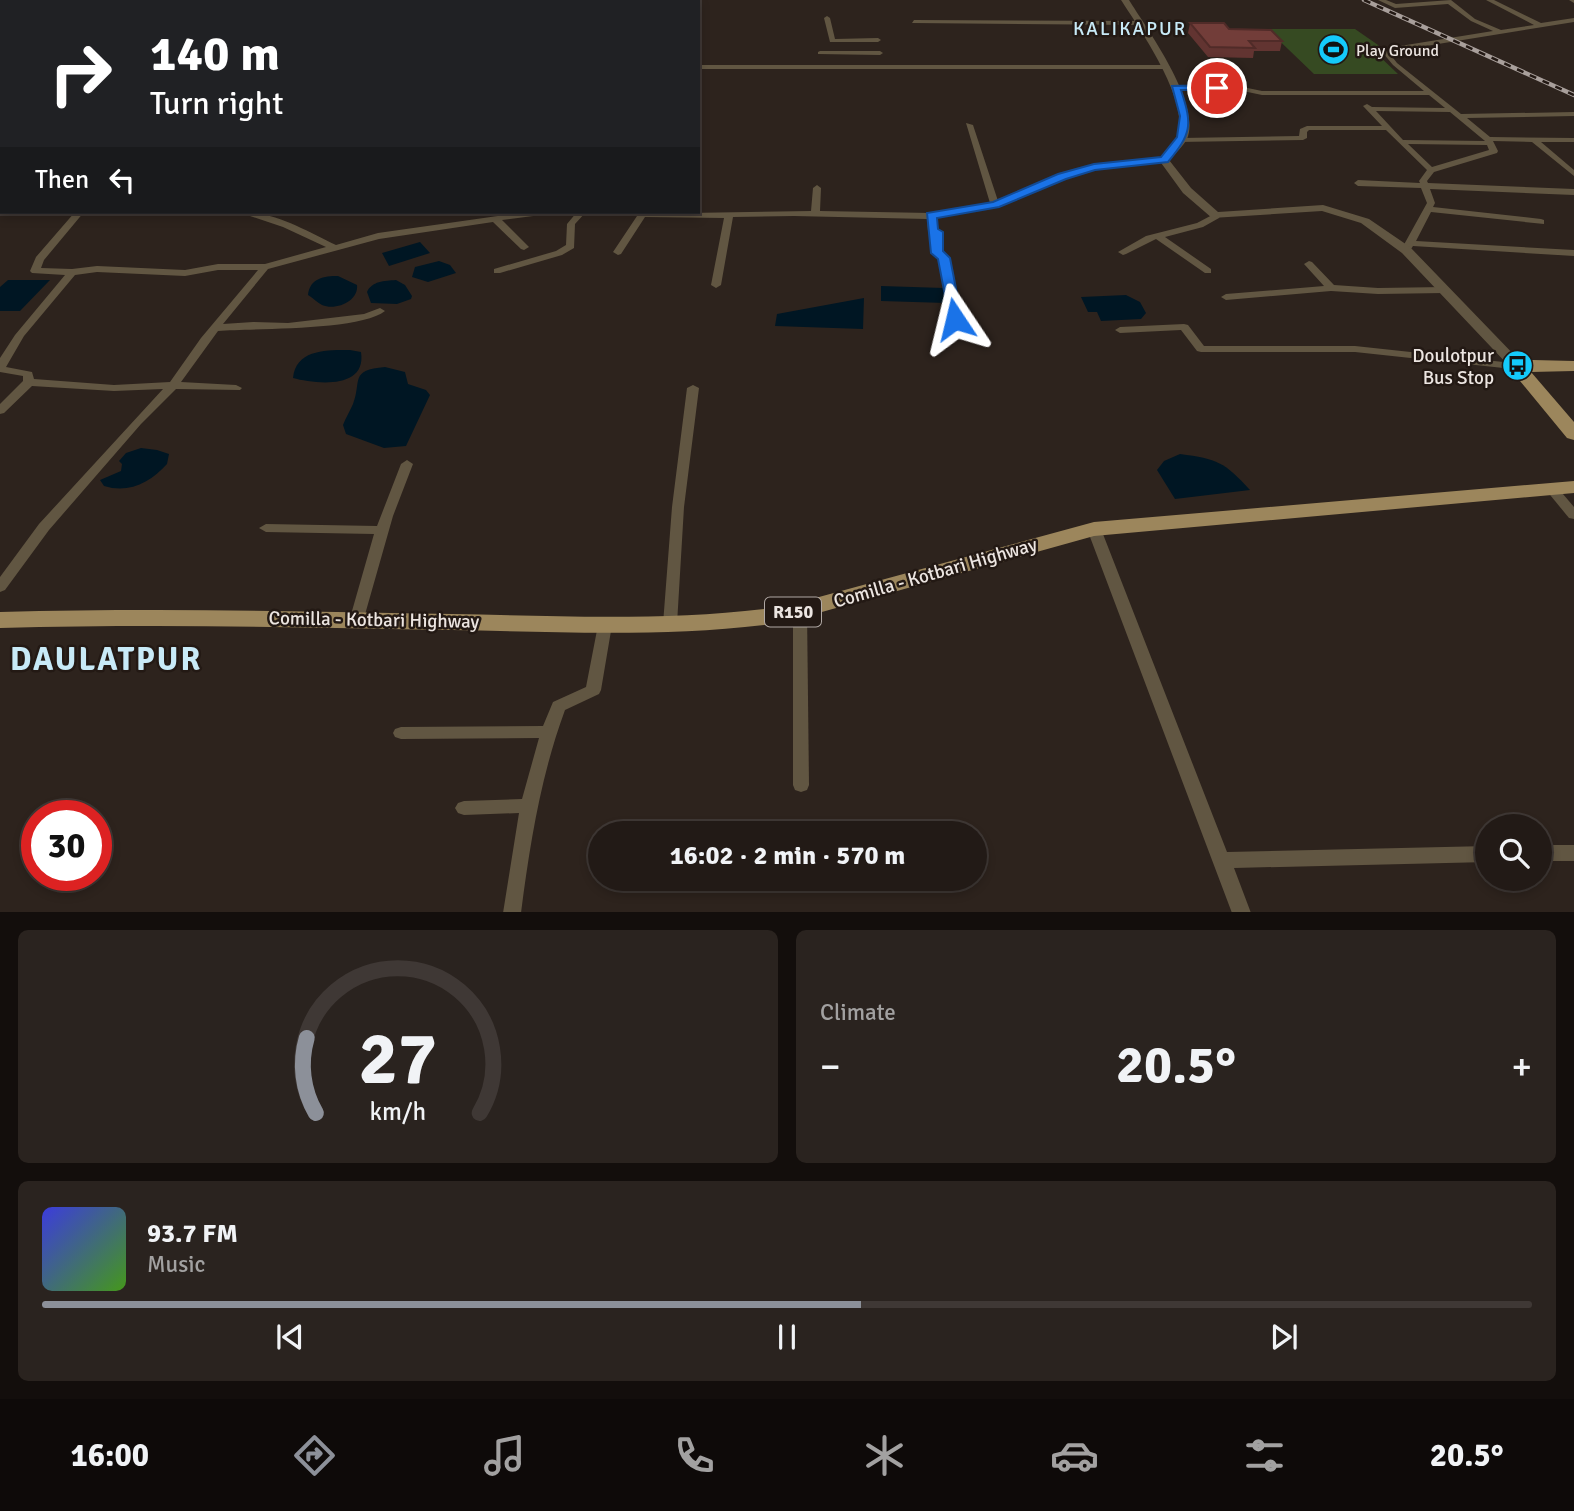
<!DOCTYPE html>
<html lang="en">
<head>
<meta charset="utf-8">
<style>
	:root { --surface:#221a16; --page:#2a231f; --text:#f1f3f6; --muted:#a2a1a1; --line:#3f3835; --accent:#8c9099 }
	body { margin:0; font-family:Signika,sans-serif; background:var(--page); color:var(--text); height:100vh; display:flex; flex-direction:column; font-size:26px; white-space:nowrap }
	* { box-sizing:border-box; margin:0 }
	p { font-size:23px; color:var(--muted) }
	.icon { flex:none; width:38px; height:38px; fill:none; stroke:currentColor; stroke-width:2; stroke-linecap:round; stroke-linejoin:round }
	.map { position:relative; height:912px; overflow:hidden }
	.details { display:flex; flex-direction:column; gap:18px; padding:18px; background:#130e0c; flex:1 }
	.details>* { flex:none }
	.top-card { position:absolute; left:0px; top:0px; width:700px; height:214px; box-shadow:0 4px 10px #0003,0 0 0 2px var(--line); background:#202124; color:#fff; overflow:hidden }
	.buttons { position:absolute; left:1475px; top:814px; display:grid; gap:14px }
	.buttons a { display:grid; place-items:center; width:77px; height:77px; border-radius:50%; background:var(--surface); box-shadow:0 4px 10px #0003,0 0 0 2px var(--line); font-size:35px }
	.speed { position:absolute; left:21px; top:800px; display:flex; gap:14px; font-size:35px; font-weight:700; text-align:center }
	.speed>* { display:grid; place-content:center; width:91px; height:91px; border-radius:50%; background:var(--surface); box-shadow:0 4px 10px #0003,0 0 0 2px var(--line); line-height:1 }
	.speed .limit { border:10px solid #d22; background:#fff; color:#111 }
	.pin { position:absolute; display:grid; place-items:center; width:60px; height:60px; color:#fff; margin:-30px; border:4px solid #fff; border-radius:50%; box-shadow:0 2px 7px #0007 }
	.me { position:absolute; width:77px; margin:-38px; rotate:350deg; stroke-linejoin:round; filter:drop-shadow(0 0 5px #0008) }
	.turn { display:flex; align-items:center; gap:24px; height:147px; padding:0 35px; font-size:32px }
	.turn .icon { width:91px; height:91px; stroke-width:2.5 }
	.turn b { display:block; font-size:49px; line-height:60px }
	.then { display:flex; align-items:center; height:66px; padding:0 35px; background:#0003; gap:14px; font-size:26px }
	.big { font-size:52px; font-weight:700; line-height:1.1 }
	.details .widget { flex:1; display:flex; flex-direction:column; justify-content:center; gap:10px; min-width:0; padding:0 24px; border-radius:10px; background:var(--page) }
	.details .dial { align-items:center; gap:0 }
	.dial svg { height:182px; overflow:visible; fill:none; stroke:var(--line); stroke-width:7; stroke-linecap:round; text-anchor:middle }
	.dial text { fill:var(--text); stroke:none }
	.song { display:flex; align-items:center; gap:21px }
	.cover { width:84px; height:84px; border-radius:10px; background:linear-gradient(135deg,hsl(240 70% 55%),hsl(100 70% 35%)) }
	.played { height:7px; border-radius:4px; background:linear-gradient(90deg,var(--accent) 55%,var(--line) 55%) }
	.keys { display:flex; justify-content:space-around; direction:ltr }
	.heat { display:flex; justify-content:space-between; align-items:center; font-size:38px; direction:ltr }
	.details .tiles { flex:1; display:grid; gap:18px; grid-template-columns:1fr 1fr }
	.widget:last-child { grid-column:span 2 }
	.trip { position:absolute; left:588px; top:821px; width:399px; height:70px; border-radius:35px; background:var(--surface); box-shadow:0 4px 10px #0003,0 0 0 2px var(--line); font-weight:700; line-height:70px; text-align:center }
	.tabs { display:flex; height:112px; justify-content:space-around; align-items:center; background:#0e0a09; color:var(--muted) }
	.tabs .icon { width:49px; height:49px }
	.tabs .on { color:var(--accent) }
	.tabs b { font-size:32px; color:var(--text) }
	.map>svg:first-child { display:block }
	.green { fill:#364a22 }
	.water { fill:#001623 }
	.lines { fill:none; stroke-linecap:round; stroke-linejoin:round }
	.minor { fill:#615642; fill-rule:evenodd }
	.tertiary { fill:#615642; fill-rule:evenodd }
	.primary { fill:#9c865c; fill-rule:evenodd }
	.rail-casing { stroke:#a89f9b; stroke-width:4.5 }
	.rail { stroke:#231914; stroke-width:2.5; stroke-dasharray:7; stroke-linecap:butt }
	.wall { fill:#623431 }
	.building { fill:#723d39; stroke:#502b28; stroke-width:2 }
	.route { fill:#1a73e8; stroke:#114b97; stroke-width:2 }
	.labels { text-anchor:middle; stroke-width:5; stroke-linejoin:round; paint-order:stroke }
	.far-poi-label { font-size:16px; fill:#ece5e1; stroke:#231914; text-anchor:start }
	.shield { fill:#231914; stroke:#b0a8a4; stroke-width:2 }
	.shield-label { font-size:18px; font-weight:bold; fill:#ece5e1 }
	.far-quarter-label { font-size:19px; letter-spacing:2px; fill:#c8eaf7; stroke:#231914 }
	.poi-label { font-size:19px; fill:#ece5e1; stroke:#231914; text-anchor:end }
	.street-label { font-size:19px; fill:#ece5e1; stroke:#231914 }
	.near-district-label { font-size:32px; font-weight:bold; letter-spacing:2px; fill:#c8eaf7; stroke:#231914 }
</style>
</head>
<body>
<div class="map">
<svg width="1574" height="913" viewBox="0 0 1574 913">
	<rect width="100%" height="100%" fill="#2d231d"/>
	<!-- green -->
	<polygon class="green" points="1267,29 1355,29 1381,47 1375,52 1398,74 1314,74"/>
	<!-- water -->
	<g class="water">
		<polygon points="420,242 430,253 389,266 382,253"/>
		<polygon points="439,261 450,265 456,273 428,282 412,277 415,267"/>
		<path d="M338 276 357 285C359 301 336 311 322 305 318 303 313 298 308 295 310 278 324 276 338 276Z"/>
		<polygon points="8,280 50,280 20,311 0,311 0,287"/>
		<path d="M396 280 405 285 412 296 411 299 397 304 371 303 367 292C372 281 384 281 396 280Z"/>
		<polygon points="881,286 944,288 946,303 881,301"/>
		<polygon points="1126,295 1140,302 1146,313 1141,319 1101,321 1097,312 1088,312 1081,297"/>
		<polygon points="864,298 863,329 775,326 777,314"/>
		<path d="M350 350 361 352C367 390 315 384 293 378 296 349 327 350 350 350Z"/>
		<path d="M385 367 405 372 408 384 426 390 430 395 406 446 384 448 346 434 343 425C346 417 350 411 353 404 362 381 349 370 385 367Z"/>
		<path d="M141 448 157 450 169 454 167 464C151 482 129 494 104 486L100 480 121 471 122 464 119 461 126 453Z"/>
		<path d="M1180 454C1218 459 1224 462 1250 490L1175 499 1157 470 1164 461Z"/>
	</g>
	<g class="lines">
		<!-- minor -->
		<g class="minor">
			<path d="M1378 0H1386L1396 4 1451 0 1475 19 1501 30 1534 25 1486 0H1494L1541 23 1574 18V22L1401 50 1390 54 1397 63 1461 114 1574 112V116L1467 118 1490 137 1574 138V142H1541L1574 170V176L1532 142 1493 141 1498 151 1497 153 1434 172 1427 181 1428 183 1574 189V195L1430 189 1435 203 1433 207 1541 219 1544 220V224L1431 212 1416 241 1574 250V256L1413 246 1409 252H1403L1401 250 1427 203 1421 188 1358 186 1354 183 1358 180 1420 183 1419 181 1427 170 1386 130H1309L1307 132V138L1303 140 1178 142 1177 140 1181 138 1299 136 1300 129 1307 126H1382L1363 106 1367 104 1372 107 1445 108 1429 95H1262L1238 90H1176L1173 88 1176 86H1238L1262 91H1424L1393 65 1383 53 1384 52 1400 46 1493 31 1471 21 1448 4 1395 8ZM1376 111 1450 112 1485 141 1403 140ZM1408 144 1487 145 1489 150 1432 167Z"/>
			<polygon points="1569,0 1574,0 1574,3"/>
			<polygon points="827,16 830,18 835,39 878,38 881,40 878,42 830,42 824,18"/>
			<polygon points="914,20 1139,21 1142,23 1139,25 912,23"/>
			<rect x="0" y="46" width="2" height="4"/>
			<polygon points="820,51 880,51 883,53 880,55 818,54 818,52"/>
			<polygon points="698,65 1167,65 1170,67 1167,69 698,69"/>
			<polygon points="966,123 973,125 998,201 1059,175 1092,165 1164,158 1168,160 1164,162 1096,169 1065,179 998,207 936,218 937,229 942,232 942,252 949,258 963,326 958,329 953,326 940,259 932,253 932,234 928,231 927,219 794,216 733,217 721,285 716,288 711,285 724,218 645,217 621,254 618,255 613,252 637,216 592,215 588,212 688,213 811,211 813,188 817,185 821,188 820,211 931,213 990,203"/>
			<rect x="0" y="124" width="2" height="4"/>
			<path d="M75 212H84L44 260 41 268 72 269 97 266 185 270 218 264H265L326 247 283 227 244 214 243 212C275 212 307 231 336 245L378 233 525 212H545L541 215 502 220 529 247 524 250 521 249 493 222 379 239 268 269 223 324 253 322 288 323 364 314 380 308 385 311C360 331 254 328 218 331L181 382 236 385 242 388 240 390 176 389 141 424 49 530 5 590 0 592V577L39 524 163 389 114 391 32 386 4 413 0 414V404L23 381V376L0 372V358L15 335 65 275 32 273 30 271 36 257ZM218 270H258L201 338 170 382 114 385 34 379 32 372 6 367 24 336 75 275 97 272 185 276Z"/>
			<polygon points="577,212 586,212 575,224 574,248 562,255 500,273 494,273 494,269 556,251 566,245 567,224"/>
			<polygon points="1216,213 1220,216 1219,218 1203,227 1165,237 1211,269 1211,273 1205,273 1156,239 1126,254 1123,255 1118,252 1146,236 1197,223"/>
			<polygon points="1309,261 1312,262 1334,285 1378,288 1444,287 1449,290 1444,293 1378,294 1331,291 1226,300 1221,297 1226,294 1324,286 1304,264"/>
			<polygon points="1184,324 1188,325 1204,346 1355,346 1522,364 1527,367 1522,370 1355,352 1201,352 1197,351 1181,330 1120,333 1115,330 1120,327"/>
			<polygon points="693,385 699,388 684,507 677,624 675,628 665,628 663,624 672,507 687,388"/>
			<polygon points="407,460 413,464 393,516 364,618 362,622 352,622 350,618 374,534 266,532 259,528 266,524 377,526 401,464"/>
			<polygon points="1552,486 1557,487 1574,507 1574,519 1569,518 1546,490"/>
			<polygon points="1094,525 1101,529 1227,852 1488,846 1488,862 1234,868 1251,913 1232,913 1087,529"/>
			<polygon points="800,605 805,606 807,610 809,785 807,790 801,792 795,790 793,785 793,610 795,606"/>
			<path d="M605 620 610 621 612 625 601 690 599 694 565 710C541 775 530 843 521 913H503L519 813 464 815 458 813 455 808 458 803 464 801 522 799 539 738 401 739 395 737 393 733 395 729 401 727 543 726 553 702 586 687 598 625 600 621Z"/>
			<rect x="1540" y="845" width="34" height="16"/>
		</g>
		<!-- tertiary -->
		<path class="tertiary" d="M1121 0H1129C1147 29 1202 104 1187 139 1183 146 1175 154 1169 160L1191 188 1218 212 1323 205 1369 219 1410 247 1519 360 1529 367 1527 370 1522 371 1509 366 1402 253 1361 223 1322 211 1212 218 1183 193 1159 160C1164 153 1172 146 1176 139 1194 106 1139 28 1121 0Z"/>
		<!-- primary -->
		<g class="primary">
			<polygon points="1533,360 1574,361 1574,371 1531,372 1574,422 1574,440 1567,438 1511,370 1514,366"/>
			<path d="M1574 481V493L1094 536 786 622C676 638 563 632 452 630 301 627 151 624 0 628V612C151 608 301 611 452 614 563 616 676 622 786 606L1094 522Z"/>
		</g>
		<defs>
			<polyline id="rail" points="1364,0 1574,95"/>
		</defs>
		<!-- rail casing -->
		<use href="#rail" class="rail-casing"/>
		<!-- rail -->
		<use href="#rail" class="rail"/>
	</g>
	<!-- wall -->
	<polygon class="wall" points="1190,23 1282,41 1280,51 1254,51 1253,58 1208,57 1188,33"/>
	<!-- building -->
	<polygon class="building" points="1190,23 1224,23 1229,29 1271,30 1282,41 1249,41 1255,48 1210,47"/>
	<!-- route -->
	<path class="route" d="M1217 85 1222 88 1221 90H1181C1193 126 1191 134 1168 162L1095 170 1066 179 999 207 937 218 938 229 943 232V251L950 258 962 319 955 323 950 322 938 259 931 253 927 213 993 202 1058 174 1094 164 1161 157 1177 137 1180 116 1172 86Z"/>
	<!-- icons -->
	<defs>
		<symbol id="stadium-disc" viewBox="-11 -11 22 22"><circle r="9.5" fill="#14cafb" stroke="#231914"/><path d="M0-5a6.5 5 0 1 0 0 10a6.5 5 0 1 0 0-10ZM-3.5-1.8h7v3.6h-7Z" fill="#111"/></symbol>
		<symbol id="bus-disc" viewBox="-11 -11 22 22"><circle r="9.5" fill="#14cafb" stroke="#231914"/><path d="M-5-6H5V4H4V6H2V4H-2V6H-4V4H-5ZM-3.5-4V0h7V-4ZM-3.5 1.2v1.5H-2V1.2ZM2 1.2v1.5H3.5V1.2Z" fill="#111"/></symbol>
	</defs>
	<g fill-rule="evenodd">
		<use href="#stadium-disc" x="1316" y="32" width="35" height="35"/>
		<use href="#bus-disc" x="1500" y="348" width="35" height="35"/>
	</g>
	<g class="labels">
		<!-- far-poi labels -->
		<g class="far-poi-label">
			<text x="1356" y="56">Play Ground</text>
		</g>
		<!-- shield labels -->
		<rect class="shield" x="765" y="597.5" width="56" height="29" rx="5"/>
		<g class="shield-label">
			<text x="793" y="618">R150</text>
		</g>
		<!-- far-quarter labels -->
		<g class="far-quarter-label">
			<text x="1130" y="35">KALIKAPUR</text>
		</g>
		<!-- poi labels -->
		<g class="poi-label">
			<text x="1494" y="362">Doulotpur<tspan x="1494" dy="22">Bus Stop</tspan></text>
		</g>
		<!-- street labels -->
		<g class="street-label">
			<text transform="translate(935 572) rotate(-16)" y="7">Comilla - Kotbari Highway</text>
			<text transform="translate(374 619) rotate(1)" y="7">Comilla - Kotbari Highway</text>
		</g>
		<!-- near-district labels -->
		<g class="near-district-label">
			<text x="106" y="670">DAULATPUR</text>
		</g>
	</g>
</svg>
<div class="buttons">
<a><svg class="icon" aria-label="search" viewBox="0 0 24 24"><circle cx="10" cy="10" r="6"/><path d="M15 15l6 6"/></svg></a>
</div>
<div class="speed"><div class="limit">30</div></div>
<div class="pin" style="left:1217px;top:88px;background:#d93025"><svg class="icon" aria-label="arrive" viewBox="0 0 24 24"><path d="M6 21V4h12l-3 4 3 4H6"/></svg></div>
<svg class="me" style="left:955px;top:319px" viewBox="-20 -20 40 40"><path d="M0-17L14 15 0 8-14 15z" fill="#1a73e8" stroke="#fff" stroke-width="4"/></svg>
<div class="trip">16:02 · 2 min · 570 m</div>
<div class="top-card">
<div class="turn"><svg class="icon" aria-label="right" viewBox="0 0 24 24"><path d="M7 20v-9h11M14 6l5 5-5 5"/></svg><div><b>140 m</b>Turn right</div></div>
<div class="then">Then<svg class="icon" aria-label="left" viewBox="0 0 24 24"><path d="M17 20v-9H6M10 6l-5 5 5 5"/></svg></div>
</div>
</div>
<section class="details">
<div class="tiles">
<div class="widget dial"><svg viewBox="0 0 100 80">
<path d="M14 69A42 42 0 1 1 86 69"/>
<path d="M14 69A42 42 0 0 1 10 36" stroke="#8c9099"/>
<text x="50" y="56" font-size="32" font-weight="700">27</text>
<text x="50" y="72" font-size="11">km/h</text>
</svg></div>
<div class="widget"><p>Climate</p>
<div class="heat"><a>−</a><b class="big">20.5°</b><a>+</a></div>
</div>
<div class="widget">
<div class="song"><i class="cover"></i><div><b>93.7 FM</b><p>Music</p></div></div>
<div class="played"></div>
<div class="keys"><svg class="icon" aria-label="previous" viewBox="0 0 24 24"><path d="M18 5L8 12l10 7zM5 5v14"/></svg><svg class="icon" aria-label="pause" viewBox="0 0 24 24"><path d="M8 5v14M16 5v14"/></svg><svg class="icon" aria-label="next" viewBox="0 0 24 24"><path d="M6 5l10 7-10 7zM19 5v14"/></svg></div>
</div>
</div>
</section>
<nav class="tabs">
<b>16:00</b>
<svg class="icon on" aria-label="directions" viewBox="0 0 24 24"><path d="M12 3l9 9-9 9-9-9zM9 14v-3h6M13 9l2 2-2 2"/></svg>
<svg class="icon" aria-label="music" viewBox="0 0 24 24"><path d="M9 18V5l10-2v13"/><circle cx="6" cy="18" r="3"/><circle cx="16" cy="16" r="3"/></svg>
<svg class="icon" aria-label="phone" viewBox="0 0 24 24"><path d="M5 4h4l2 5-3 2q2 4 5 5l2-3 5 2v4C11 20 4 13 5 4z"/></svg>
<svg class="icon" aria-label="climate" viewBox="0 0 24 24"><path d="M12 3v18M4 7l16 10M4 17L20 7"/></svg>
<svg class="icon" aria-label="car" viewBox="0 0 24 24"><path d="M5 17H2v-5l4-1 3-4h7l3 4 3 1v5h-3M9 17h6M6 11h13"/><circle cx="7" cy="17" r="2"/><circle cx="17" cy="17" r="2"/></svg>
<svg class="icon" aria-label="filters" viewBox="0 0 24 24"><path d="M4 7h16M4 17h16"/><circle cx="9" cy="7" r="2"/><circle cx="15" cy="17" r="2"/></svg>
<b>20.5°</b>
</nav>
</body>
</html>
